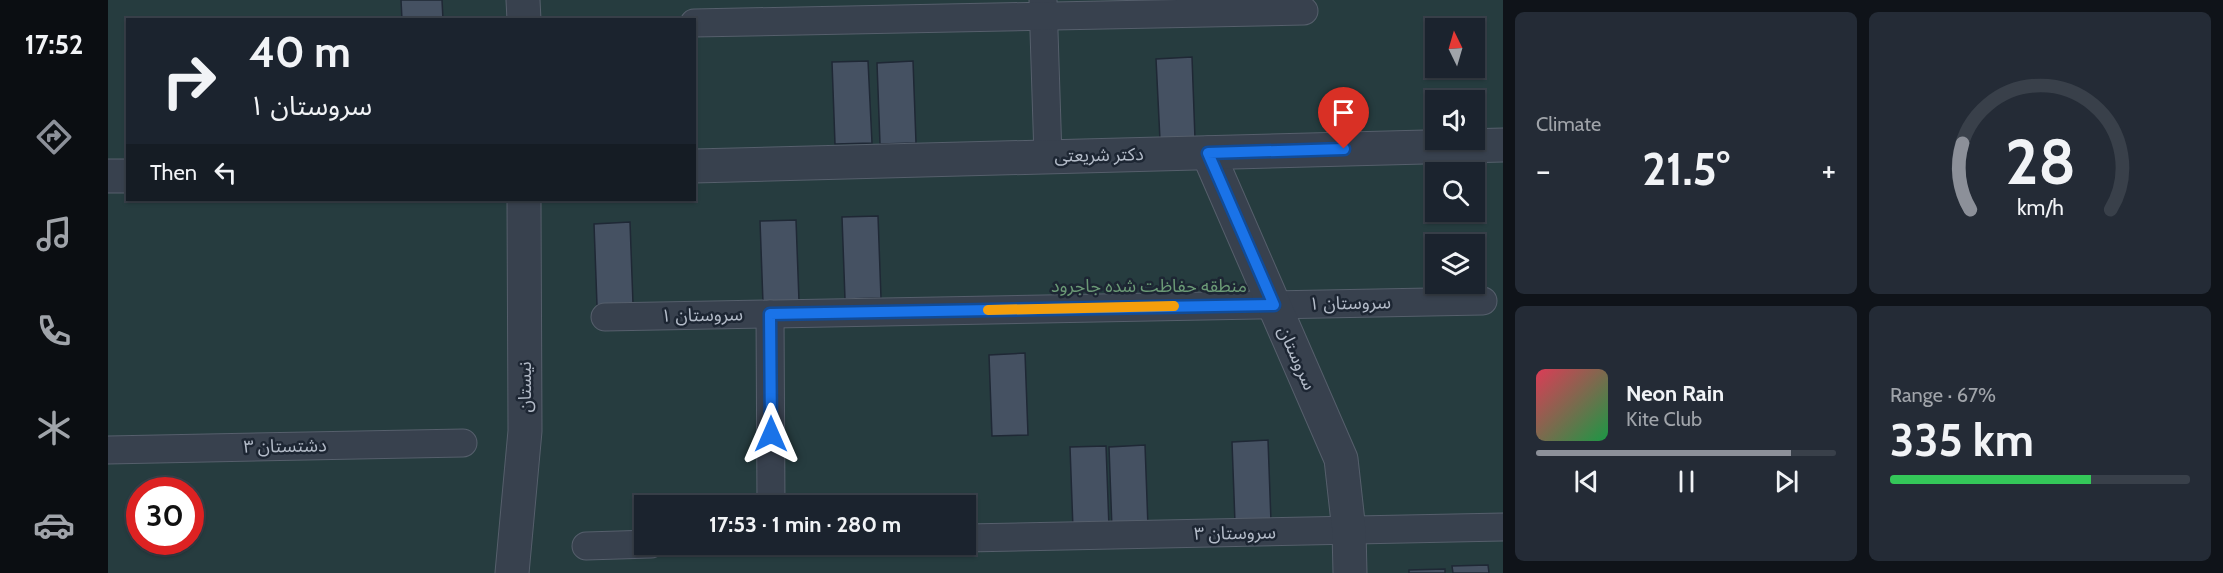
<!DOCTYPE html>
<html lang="en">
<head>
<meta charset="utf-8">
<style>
	:root { --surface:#1b232e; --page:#242b36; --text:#f1f3f6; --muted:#a0a4aa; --line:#39404a; --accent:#8c9099 }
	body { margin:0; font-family:Cabin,"Noto Sans Arabic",sans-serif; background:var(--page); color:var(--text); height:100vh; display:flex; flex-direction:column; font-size:22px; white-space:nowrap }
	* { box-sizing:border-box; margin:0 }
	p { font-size:20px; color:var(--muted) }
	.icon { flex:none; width:33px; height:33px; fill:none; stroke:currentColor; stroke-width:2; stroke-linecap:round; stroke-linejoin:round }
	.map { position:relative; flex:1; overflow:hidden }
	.drawer { display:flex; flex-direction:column; gap:12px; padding:12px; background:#0f1319; width:720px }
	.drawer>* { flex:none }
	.top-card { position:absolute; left:18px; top:18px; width:570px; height:183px; border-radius:0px; box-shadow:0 2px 4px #0004,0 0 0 2px var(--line); background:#1b232e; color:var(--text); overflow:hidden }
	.needle { width:39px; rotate:355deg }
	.buttons { position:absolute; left:1317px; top:18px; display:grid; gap:12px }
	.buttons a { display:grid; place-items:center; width:60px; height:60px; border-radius:0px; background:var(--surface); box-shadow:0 2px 4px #0004,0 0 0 2px var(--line); font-size:30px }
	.speed { position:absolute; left:18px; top:477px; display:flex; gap:12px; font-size:30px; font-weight:700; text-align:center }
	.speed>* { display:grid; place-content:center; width:78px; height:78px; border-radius:50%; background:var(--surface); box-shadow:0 2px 4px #0004,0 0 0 2px var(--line); line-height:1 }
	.speed .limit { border:9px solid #d22; background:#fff; color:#111 }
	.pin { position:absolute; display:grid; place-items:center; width:51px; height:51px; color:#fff; margin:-62px -26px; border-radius:50% 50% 50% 0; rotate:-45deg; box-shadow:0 0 6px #0007 }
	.pin .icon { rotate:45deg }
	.me { position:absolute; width:66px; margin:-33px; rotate:0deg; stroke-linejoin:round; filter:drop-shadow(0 0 4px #0008) }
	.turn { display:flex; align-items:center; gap:21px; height:126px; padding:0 24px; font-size:27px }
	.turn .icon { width:78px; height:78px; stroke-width:2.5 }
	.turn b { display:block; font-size:42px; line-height:51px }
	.then { display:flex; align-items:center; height:57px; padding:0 24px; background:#0003; gap:12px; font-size:22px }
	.big { font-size:45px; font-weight:700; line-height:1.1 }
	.drawer .tile { flex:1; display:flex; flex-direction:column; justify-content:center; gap:9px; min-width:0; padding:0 21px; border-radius:9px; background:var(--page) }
	.drawer .dial { align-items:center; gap:0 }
	.dial svg { height:156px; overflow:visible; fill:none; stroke:var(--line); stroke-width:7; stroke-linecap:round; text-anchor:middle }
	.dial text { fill:var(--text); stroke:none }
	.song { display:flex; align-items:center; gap:18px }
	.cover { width:72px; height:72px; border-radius:9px; background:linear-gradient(135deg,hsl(350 70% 55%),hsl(140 70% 35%)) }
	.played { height:6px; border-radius:3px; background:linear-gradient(90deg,var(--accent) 85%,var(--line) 85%) }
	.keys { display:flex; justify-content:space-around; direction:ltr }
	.heat { display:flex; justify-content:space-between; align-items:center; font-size:33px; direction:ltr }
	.charge { height:9px; border-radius:4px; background:linear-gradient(90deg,#34c759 67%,var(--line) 0) }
	.drawer .tiles { flex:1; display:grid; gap:12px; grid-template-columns:repeat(2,1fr) }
	.trip { position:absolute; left:526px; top:495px; width:342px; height:60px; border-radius:0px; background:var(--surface); box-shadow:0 2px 4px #0004,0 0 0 2px var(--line); font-weight:700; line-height:60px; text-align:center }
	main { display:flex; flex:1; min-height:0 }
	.menu { display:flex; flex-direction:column; width:108px; justify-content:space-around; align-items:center; background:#0b0e12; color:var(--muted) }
	.menu .icon { width:42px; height:42px }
	.menu .on { color:var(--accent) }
	.menu b { font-size:27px; color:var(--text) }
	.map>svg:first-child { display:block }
	.green { fill:#263c3f; fill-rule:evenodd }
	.building { fill:#455162; stroke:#1f2835; stroke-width:1.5 }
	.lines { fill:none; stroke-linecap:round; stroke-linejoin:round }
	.minor-casing { stroke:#565f6c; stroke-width:29 }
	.tertiary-casing { stroke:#565f6c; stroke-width:35 }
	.minor { stroke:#38414e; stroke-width:27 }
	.tertiary { stroke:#38414e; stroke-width:33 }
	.route-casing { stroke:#114b97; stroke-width:15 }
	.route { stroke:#1a73e8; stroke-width:10 }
	.slow { stroke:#f59e0b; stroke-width:10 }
	.labels { text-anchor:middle; stroke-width:5; stroke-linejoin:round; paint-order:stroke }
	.street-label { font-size:18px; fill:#b4bcc9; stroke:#1d2633 }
	.park-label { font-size:18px; fill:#6b9a76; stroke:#1d2633 }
</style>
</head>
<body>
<main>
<nav class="menu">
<b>17:52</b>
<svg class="icon on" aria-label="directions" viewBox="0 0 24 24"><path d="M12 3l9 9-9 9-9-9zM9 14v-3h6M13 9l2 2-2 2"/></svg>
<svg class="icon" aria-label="music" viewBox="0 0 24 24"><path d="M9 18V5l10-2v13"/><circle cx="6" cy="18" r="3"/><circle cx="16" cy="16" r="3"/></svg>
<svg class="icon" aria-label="phone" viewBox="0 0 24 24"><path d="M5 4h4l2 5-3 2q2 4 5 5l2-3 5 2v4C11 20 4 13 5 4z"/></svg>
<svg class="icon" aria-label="climate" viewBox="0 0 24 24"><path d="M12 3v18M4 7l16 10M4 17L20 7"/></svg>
<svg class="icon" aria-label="car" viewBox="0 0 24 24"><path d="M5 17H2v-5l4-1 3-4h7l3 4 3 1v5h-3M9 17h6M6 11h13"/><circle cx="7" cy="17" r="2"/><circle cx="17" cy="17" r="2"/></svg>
</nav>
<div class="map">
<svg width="1395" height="573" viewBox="0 0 1395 573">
	<rect width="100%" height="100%" fill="#242f3e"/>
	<!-- green -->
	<path class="green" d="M0 0H1395V573H0ZM20 20H586V200H20ZM1328 28H1366V68H1328ZM1328 100H1366V140H1328ZM1328 172H1366V212H1328ZM1328 244H1366V284H1328ZM32 490H82V542H32ZM537 506H858V544H537Z"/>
	<!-- building -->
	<g class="building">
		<polygon points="293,0 334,0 335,20 294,20"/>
		<polygon points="1084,57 1087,139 1052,140 1048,59"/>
		<polygon points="760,61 764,143 727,144 724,62"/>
		<polygon points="805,61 808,143 772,144 769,63"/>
		<polygon points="770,216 773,298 737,299 734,217"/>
		<polygon points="688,220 691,301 655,303 652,221"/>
		<polygon points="522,222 525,304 489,305 486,224"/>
		<polygon points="917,353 920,435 884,436 881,355"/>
		<polygon points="1160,440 1163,522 1127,523 1124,442"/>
		<polygon points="1037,445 1040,527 1004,529 1001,447"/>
		<polygon points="998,446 1001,527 965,529 962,447"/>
		<polygon points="1380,565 1381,573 1345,573 1344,566"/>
		<polygon points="1337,569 1337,573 1301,573 1301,570"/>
	</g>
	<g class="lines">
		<defs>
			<g id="minor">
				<polyline points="935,0 940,157"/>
				<polyline points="586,23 1196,11"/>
				<polyline points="662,314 663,506"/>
				<polyline points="497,317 1375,301"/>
				<polyline points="0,450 355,443"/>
				<polyline points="858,538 1395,527"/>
				<polyline points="478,546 543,544"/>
			</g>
			<g id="tertiary">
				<polyline points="415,0 416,20"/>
				<polyline points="1100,153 1233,459 1241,531 1242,573"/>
				<polyline points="586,166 1395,145"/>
				<polyline points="0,176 20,176"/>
				<polyline points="404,573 417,431 416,200"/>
			</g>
		</defs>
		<!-- minor casing -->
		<use href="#minor" class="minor-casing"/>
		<!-- tertiary casing -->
		<use href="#tertiary" class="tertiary-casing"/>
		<!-- minor -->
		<use href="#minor" class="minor"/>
		<!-- tertiary -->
		<use href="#tertiary" class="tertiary"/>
	</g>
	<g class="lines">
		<defs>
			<polyline id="route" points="663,434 662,314 1166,305 1100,153 1236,149"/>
		</defs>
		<!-- route casing -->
		<use href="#route" class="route-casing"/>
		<!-- route -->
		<use href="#route" class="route"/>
		<!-- slow -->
		<polyline class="slow" points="880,310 1066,306"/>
	</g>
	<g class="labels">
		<!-- street labels -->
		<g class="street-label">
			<text transform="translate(991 155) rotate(-1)" y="6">دکتر شریعتی</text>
			<text transform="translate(1242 303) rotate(-1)" y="6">سروستان ۱</text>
			<text transform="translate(594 315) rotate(-1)" y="6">سروستان ۱</text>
			<text transform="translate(1189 358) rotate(66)" y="6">سروستان</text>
			<text transform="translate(417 387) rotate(-90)" y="6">نیستان</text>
			<text transform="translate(177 446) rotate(-1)" y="6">دشتستان ۳</text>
			<text transform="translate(1127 533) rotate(-1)" y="6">سروستان ۳</text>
		</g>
		<!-- park labels -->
		<g class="park-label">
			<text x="1041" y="292">منطقه حفاظت شده جاجرود</text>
		</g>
	</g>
</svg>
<div class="buttons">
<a><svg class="needle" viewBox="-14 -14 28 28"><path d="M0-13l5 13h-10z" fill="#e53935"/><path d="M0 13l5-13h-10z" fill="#a0a4aa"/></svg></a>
<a><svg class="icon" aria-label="sound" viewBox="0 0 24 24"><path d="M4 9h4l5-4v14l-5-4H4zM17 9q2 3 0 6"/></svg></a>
<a><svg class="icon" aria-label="search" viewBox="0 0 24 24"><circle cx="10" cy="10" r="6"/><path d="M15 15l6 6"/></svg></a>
<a><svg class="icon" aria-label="layers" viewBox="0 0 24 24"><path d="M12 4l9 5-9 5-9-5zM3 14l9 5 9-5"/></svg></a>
</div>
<div class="speed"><div class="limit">30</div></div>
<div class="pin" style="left:1236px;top:149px;background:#d93025"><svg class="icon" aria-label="arrive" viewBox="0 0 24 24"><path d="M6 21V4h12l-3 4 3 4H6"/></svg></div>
<svg class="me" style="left:663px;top:434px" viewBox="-20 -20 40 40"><path d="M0-17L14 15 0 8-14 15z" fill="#1a73e8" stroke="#fff" stroke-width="4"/></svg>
<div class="trip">17:53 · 1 min · 280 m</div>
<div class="top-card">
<div class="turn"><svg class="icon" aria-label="right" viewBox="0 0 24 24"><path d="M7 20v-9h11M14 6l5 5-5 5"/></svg><div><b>40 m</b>سروستان ۱</div></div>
<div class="then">Then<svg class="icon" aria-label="left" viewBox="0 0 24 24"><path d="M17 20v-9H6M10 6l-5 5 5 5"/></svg></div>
</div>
</div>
<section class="drawer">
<div class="tiles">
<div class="tile"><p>Climate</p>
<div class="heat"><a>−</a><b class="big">21.5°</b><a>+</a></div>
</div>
<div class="tile dial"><svg viewBox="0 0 100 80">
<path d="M14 69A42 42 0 1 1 86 69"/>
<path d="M14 69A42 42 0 0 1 10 35" stroke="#8c9099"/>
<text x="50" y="56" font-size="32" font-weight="700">28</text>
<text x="50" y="72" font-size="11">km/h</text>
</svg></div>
<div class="tile">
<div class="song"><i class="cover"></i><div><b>Neon Rain</b><p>Kite Club</p></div></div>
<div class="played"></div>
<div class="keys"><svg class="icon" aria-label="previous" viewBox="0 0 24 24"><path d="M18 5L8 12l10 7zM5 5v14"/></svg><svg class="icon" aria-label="pause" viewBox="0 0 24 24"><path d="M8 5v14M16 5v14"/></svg><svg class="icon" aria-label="next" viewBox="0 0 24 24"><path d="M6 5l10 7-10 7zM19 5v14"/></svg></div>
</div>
<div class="tile"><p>Range · 67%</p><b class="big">335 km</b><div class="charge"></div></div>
</div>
</section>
</main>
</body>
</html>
